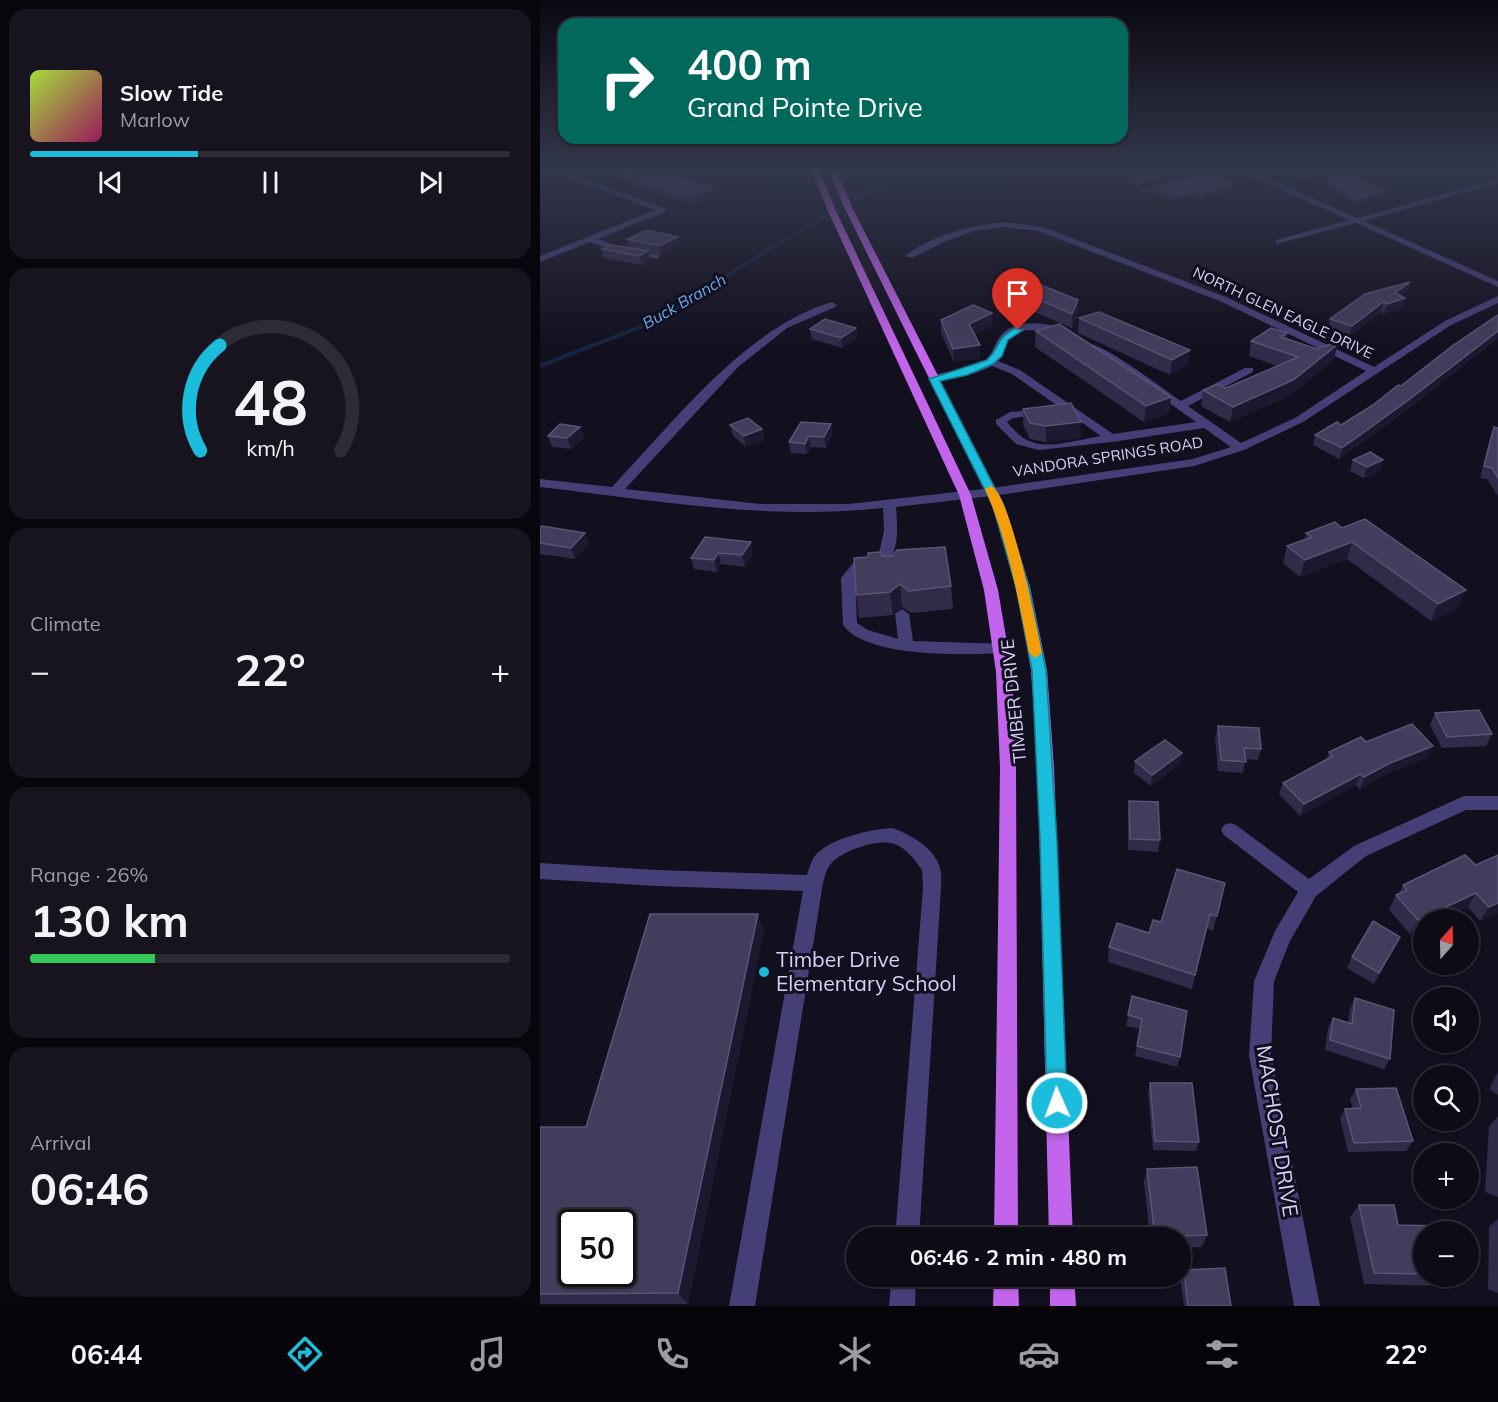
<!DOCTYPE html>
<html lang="en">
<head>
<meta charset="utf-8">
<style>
	:root { --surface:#0e0b16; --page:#17141f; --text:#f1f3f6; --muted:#9b9ba1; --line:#2e2b35; --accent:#1bbddc }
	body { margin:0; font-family:Mulish,sans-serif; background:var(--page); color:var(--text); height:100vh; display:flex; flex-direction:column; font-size:22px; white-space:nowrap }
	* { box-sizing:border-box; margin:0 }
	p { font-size:20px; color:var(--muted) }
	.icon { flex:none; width:33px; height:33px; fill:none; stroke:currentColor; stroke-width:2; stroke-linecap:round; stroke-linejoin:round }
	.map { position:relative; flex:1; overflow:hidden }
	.side { display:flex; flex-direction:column; gap:9px; padding:9px; background:#08060c; width:540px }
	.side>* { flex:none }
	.banner { position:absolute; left:18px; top:18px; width:570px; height:126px; border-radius:18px; box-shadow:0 2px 4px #0004,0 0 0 2px var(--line); background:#00695c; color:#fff; overflow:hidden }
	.needle { width:39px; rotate:20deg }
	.buttons { position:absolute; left:873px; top:909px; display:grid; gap:12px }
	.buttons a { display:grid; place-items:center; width:66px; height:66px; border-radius:50%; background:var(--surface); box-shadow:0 2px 4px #0004,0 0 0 2px var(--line); font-size:30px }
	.speed { position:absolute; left:18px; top:1209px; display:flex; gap:12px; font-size:30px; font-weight:700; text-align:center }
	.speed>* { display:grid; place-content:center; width:78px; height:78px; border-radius:50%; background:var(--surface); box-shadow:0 2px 4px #0004,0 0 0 2px var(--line); line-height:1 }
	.speed .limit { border:3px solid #111; border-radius:9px; background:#fff; color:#111 }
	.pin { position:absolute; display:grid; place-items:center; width:51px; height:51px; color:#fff; margin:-62px -26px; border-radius:50% 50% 50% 0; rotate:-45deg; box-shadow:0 0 6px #0007 }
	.pin .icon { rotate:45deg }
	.me { position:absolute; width:66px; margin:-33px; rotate:358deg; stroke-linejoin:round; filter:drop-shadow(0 0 4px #0008) }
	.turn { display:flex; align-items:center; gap:21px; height:126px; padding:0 30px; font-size:27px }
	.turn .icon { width:78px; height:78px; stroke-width:2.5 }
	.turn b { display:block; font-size:42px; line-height:51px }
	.big { font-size:45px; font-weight:700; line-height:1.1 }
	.side .tile { flex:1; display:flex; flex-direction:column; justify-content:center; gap:9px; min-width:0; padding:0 21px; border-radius:18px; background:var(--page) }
	.side .dial { align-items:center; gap:0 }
	.dial svg { height:156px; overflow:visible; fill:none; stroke:var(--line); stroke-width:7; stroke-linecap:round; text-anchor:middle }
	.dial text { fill:var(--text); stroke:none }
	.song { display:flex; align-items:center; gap:18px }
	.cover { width:72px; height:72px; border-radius:9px; background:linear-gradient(135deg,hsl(80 70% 55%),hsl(330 70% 35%)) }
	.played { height:6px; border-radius:3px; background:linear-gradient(90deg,var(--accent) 35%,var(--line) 35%) }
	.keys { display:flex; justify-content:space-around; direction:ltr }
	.heat { display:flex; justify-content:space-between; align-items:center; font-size:33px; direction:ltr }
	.charge { height:9px; border-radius:4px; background:linear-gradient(90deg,#34c759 26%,var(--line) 0) }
	.trip { position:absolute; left:306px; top:1227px; width:345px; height:60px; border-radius:30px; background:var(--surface); box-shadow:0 2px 4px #0004,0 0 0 2px var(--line); font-weight:700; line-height:60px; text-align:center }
	.tab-bar { display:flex; height:96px; justify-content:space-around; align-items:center; background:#060409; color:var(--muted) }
	.tab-bar .icon { width:42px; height:42px }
	.tab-bar .current { color:var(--accent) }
	.tab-bar b { font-size:27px; color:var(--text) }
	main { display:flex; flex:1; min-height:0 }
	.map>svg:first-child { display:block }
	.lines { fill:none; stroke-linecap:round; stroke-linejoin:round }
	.stream-far1 { stroke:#142442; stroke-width:3 }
	.stream { stroke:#142442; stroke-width:4 }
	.minor { fill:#453f77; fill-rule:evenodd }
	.major { fill:#c265ec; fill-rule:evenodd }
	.wall { fill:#322a49 }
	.shaded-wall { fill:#1d1730 }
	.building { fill:#433c5c; stroke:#5b5375; stroke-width:1.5; fill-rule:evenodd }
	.route { fill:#1bbddc; stroke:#127b8f; stroke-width:1.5 }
	.slow { fill:#f59e0b }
	.poi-dot { fill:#1bbddc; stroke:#120f1e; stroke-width:2 }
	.labels { text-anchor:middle; stroke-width:6; stroke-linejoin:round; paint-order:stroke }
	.far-street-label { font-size:15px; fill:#d8d1f9; stroke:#120f1e }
	.far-water-label { font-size:16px; font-style:italic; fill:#6ba9ed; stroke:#120f1e }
	.street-label { font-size:18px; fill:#d8d1f9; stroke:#120f1e }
	.near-poi-label { font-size:21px; fill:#d8d1f9; stroke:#120f1e; text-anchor:start }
	.near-street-label { font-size:21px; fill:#d8d1f9; stroke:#120f1e }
</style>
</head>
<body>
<main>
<section class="side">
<div class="tile">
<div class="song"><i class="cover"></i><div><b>Slow Tide</b><p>Marlow</p></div></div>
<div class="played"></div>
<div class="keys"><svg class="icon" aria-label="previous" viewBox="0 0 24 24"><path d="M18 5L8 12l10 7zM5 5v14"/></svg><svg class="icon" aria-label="pause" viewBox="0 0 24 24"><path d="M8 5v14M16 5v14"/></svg><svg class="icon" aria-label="next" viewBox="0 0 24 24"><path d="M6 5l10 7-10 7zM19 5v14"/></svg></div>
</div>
<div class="tile dial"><svg viewBox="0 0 100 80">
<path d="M14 69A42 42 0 1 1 86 69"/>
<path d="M14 69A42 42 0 0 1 24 15" stroke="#1bbddc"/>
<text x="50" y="56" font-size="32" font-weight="700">48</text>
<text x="50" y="72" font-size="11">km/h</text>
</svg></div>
<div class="tile"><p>Climate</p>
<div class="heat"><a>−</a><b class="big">22°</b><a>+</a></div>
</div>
<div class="tile"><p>Range · 26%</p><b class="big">130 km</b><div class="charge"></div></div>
<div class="tile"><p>Arrival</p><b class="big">06:46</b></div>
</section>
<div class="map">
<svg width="958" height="1306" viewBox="0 0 958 1306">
	<rect width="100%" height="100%" fill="#120f1e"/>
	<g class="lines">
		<!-- stream-far1 -->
		<g class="stream-far1">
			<polyline points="208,167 282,183 317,197"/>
			<path d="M154 298C225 249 299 207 375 167"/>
		</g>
		<!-- stream -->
		<polyline class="stream" points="0,366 108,324 156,297"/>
		<!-- minor -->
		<g class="minor">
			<polygon points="0,167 9,167 125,208 125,212 58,239 83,248 119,255 119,259 81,253 50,242 0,262 0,256 115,210"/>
			<polygon points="693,167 710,167 709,170 817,218 958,179 958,183 824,221 958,281 958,287 816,223 736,244 736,240 809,220 701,172 602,193 598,191"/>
			<path d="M464 222 503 227 686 297 834 367 905 321 958 296V303L911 325 763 422 704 450 654 466 452 496 356 507C357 519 360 551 348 559 337 567 322 564 315 578L317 623 328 630 358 639 355 614 362 609 369 614 373 641 466 644 468 648 461 653C424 655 326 658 303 625L301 578 314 562 339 553 344 531 343 508C228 521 113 500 0 487V479L72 487C133 423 206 327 292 302L297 305 295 307 247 328 198 367 85 489 220 504H309L452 488 653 459 691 447 664 428 572 442 499 450 476 444 456 424V420L470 412 501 409 505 410V414L473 418 467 422C473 429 480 437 489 441 509 450 540 439 561 436L472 374 452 366 436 373 394 382 389 379C402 369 426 372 442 363 454 356 453 343 463 333 478 319 514 321 529 334L524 337C507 332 483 323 468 339 463 346 463 355 458 361L480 370 573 434 656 422 574 364 545 347V343C561 341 625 390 641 401L705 368H713V372L648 406 701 443 755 418 826 371 680 301 498 231 464 227 434 231 404 242 372 258 365 256C389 236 433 225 464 222Z"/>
			<polygon points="924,796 958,796 958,810 926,810 826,856 776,896 750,941 734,981 731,1055 780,1306 754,1306 709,1055 714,981 735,931 758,892 684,835 681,830 684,825 690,823 696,825 769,879 814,846"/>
			<path d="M352 828C370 834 395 848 400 868 402 874 401 882 401 888L379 1238H355L383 888 382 870C375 860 363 844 350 843 334 840 299 852 290 865 286 870 285 877 283 883L215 1306H189L263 891 117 886 0 879V863L117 870 267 875C269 869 271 862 274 857 287 839 331 829 352 828Z"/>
			<polygon points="352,1276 376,1276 375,1306 349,1306"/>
		</g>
		<!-- major -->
		<g class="major">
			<polygon points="270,167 278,167 296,211 431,495 458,590 472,672 476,768 478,1238 454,1238 460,768 456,672 444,590 419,495 288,211"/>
			<polygon points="287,167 295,167 313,209 464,505 490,587 507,670 514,768 533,1238 509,1238 498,768 491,670 476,587 452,505 305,209"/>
			<polygon points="454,1276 478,1276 479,1306 453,1306"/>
			<polygon points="510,1276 534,1276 536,1306 510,1306"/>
		</g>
	</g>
	<!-- wall -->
	<g class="wall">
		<polygon points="609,167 662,167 659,173 602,188 584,180 585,174"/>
		<polygon points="783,167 782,171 770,179 732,175 733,168"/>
		<polygon points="793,169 843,196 818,206 788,186 789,180 792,178 791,175"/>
		<polygon points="76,171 176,197 154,205 78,179"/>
		<polygon points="692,185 691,191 662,200 656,197 636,202 614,193 615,186"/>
		<polygon points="138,237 140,245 121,255 109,252 111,260 102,265 64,258 62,249 106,251 89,247 87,239"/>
		<polygon points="870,282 867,291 861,296 865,298 863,308 844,314 841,312 809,336 788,329 790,319"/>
		<polygon points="461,283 538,300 537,315 532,328 461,298"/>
		<polygon points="452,313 452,326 434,334 440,345 440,358 414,362 401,333 401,320"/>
		<polygon points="958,315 958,338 867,410 799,459 773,445 775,435 801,425 833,405"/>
		<polygon points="539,318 648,365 630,375 538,333"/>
		<polygon points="316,328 317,338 302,348 272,339 270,329"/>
		<polygon points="496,331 631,397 629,413 604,422 495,347"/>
		<polygon points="747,333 746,338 794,360 749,396 690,422 661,406 663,390 686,388 737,366 709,356 711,341"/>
		<polygon points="483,409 541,438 506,442 490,439 483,425"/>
		<polygon points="291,424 292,435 286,448 271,447 267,454 251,453 249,442"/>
		<polygon points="190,425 222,429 224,440 206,447 193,436"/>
		<polygon points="40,427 44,438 31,449 12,447 8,436"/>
		<polygon points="954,427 958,428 958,496 947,479 940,478 950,438"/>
		<polygon points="813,460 843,460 840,471 824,478 810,471"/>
		<polygon points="0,528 45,533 49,544 35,559 0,554"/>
		<polygon points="802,528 918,608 891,621 807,559 760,577 743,563 747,546 765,539 766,533"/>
		<polygon points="165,537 213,553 205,567 181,564 177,572 154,569 151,558"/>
		<polygon points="342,556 411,586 413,609 371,613 362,607 353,615 319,618 316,595"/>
		<polygon points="895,713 952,734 946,746 902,748 890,725"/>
		<polygon points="678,726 721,749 718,760 705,759 703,773 678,771 675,737"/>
		<polygon points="826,742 888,757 844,775 820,789 816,785 760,816 739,794 743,783 786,760 789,752"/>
		<polygon points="642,753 640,764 611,786 594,773 595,761"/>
		<polygon points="589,801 620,840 618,852 588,850 588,812"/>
		<polygon points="958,855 958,913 940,921 928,907 870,934 849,910 856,895 859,894 863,885 936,865"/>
		<polygon points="685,883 673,931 667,928 652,989 568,962 569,947 609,933 621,922"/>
		<polygon points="224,930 148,1304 0,1304 0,1127 46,1127"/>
		<polygon points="860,937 834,984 807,968 812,957"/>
		<polygon points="592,996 640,1057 637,1067 595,1056 600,1029 586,1026"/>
		<polygon points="815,998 850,1059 844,1069 785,1050 788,1028 793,1018 808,1023 810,1008"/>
		<polygon points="958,1072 958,1095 949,1089"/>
		<polygon points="610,1083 659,1142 656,1151 613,1150 608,1093"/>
		<polygon points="816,1089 873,1141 866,1151 808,1152 800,1119 805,1109 813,1109 810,1099"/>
		<polygon points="958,1116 958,1197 945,1192 949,1127"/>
		<polygon points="607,1169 667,1235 662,1247 640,1248 640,1238 610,1238 604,1182"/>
		<polygon points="819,1205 858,1225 884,1232 884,1276 914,1276 904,1286 824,1284 810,1217"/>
		<polygon points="958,1219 958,1293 948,1289 949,1227"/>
		<polygon points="644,1270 691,1306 644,1306 640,1277"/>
	</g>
	<!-- shaded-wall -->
	<g class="shaded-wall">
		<polygon points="660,167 662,167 659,173 602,188 603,182"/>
		<polygon points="777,167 784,167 783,167 782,171 770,179 771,173"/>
		<polygon points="692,185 691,191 662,200 662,193"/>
		<polygon points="174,188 176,197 154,205 152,196"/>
		<polygon points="845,190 843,196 818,206 819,199"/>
		<polygon points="657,191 656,197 636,202 637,196"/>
		<polygon points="138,237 140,245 121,255 119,246"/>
		<polygon points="108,251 111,260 102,265 99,256"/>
		<polygon points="870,282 867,291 854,302 865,298 863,308 844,314 847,304 855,293"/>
		<polygon points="538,300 537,315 532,328 532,314"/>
		<polygon points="843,302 841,312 809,336 812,326"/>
		<polygon points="452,313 452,326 430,337 429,324"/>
		<polygon points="316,328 317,338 302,348 301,338"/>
		<polygon points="958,331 958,338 867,410 799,459 802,448"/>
		<polygon points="440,345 440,358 414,362 413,349"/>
		<polygon points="797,345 794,360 749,396 690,422 693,407"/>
		<polygon points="650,350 648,365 630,375 632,360"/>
		<polygon points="631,397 629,413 604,422 606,406"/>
		<polygon points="541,422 541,438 506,442 506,426"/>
		<polygon points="291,424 292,435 286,448 284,437"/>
		<polygon points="40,427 44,438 31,449 27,438"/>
		<polygon points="222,429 224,440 206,447 204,436"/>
		<polygon points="269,436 271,447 267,454 265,444"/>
		<polygon points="843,460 840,471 824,478 827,467"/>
		<polygon points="45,533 49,544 35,559 31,548"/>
		<polygon points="211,542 213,553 205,567 202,555"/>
		<polygon points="812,542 807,559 760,577 765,560"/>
		<polygon points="178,553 181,564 177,572 174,560"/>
		<polygon points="360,584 362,607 353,615 350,592"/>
		<polygon points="926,590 918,608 891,621 898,604"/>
		<polygon points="893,746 888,757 844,775 820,789 824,777 848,764"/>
		<polygon points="642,753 640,764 611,786 612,775"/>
		<polygon points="821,774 816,785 760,816 764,804"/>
		<polygon points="936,893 928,907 901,920 884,920 884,928 870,934 878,920"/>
		<polygon points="958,903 958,913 940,921 949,907"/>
		<polygon points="218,914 224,930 148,1304 138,1293"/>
	</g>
	<!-- building -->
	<g class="building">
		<polygon points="77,167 104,167 174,188 152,196 76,171"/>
		<polygon points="609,167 660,167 603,182 585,174"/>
		<polygon points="737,167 780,167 771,173 733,168"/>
		<polygon points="793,169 845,190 819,199 789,180 794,178"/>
		<polygon points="671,175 692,185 662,193 657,191 637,196 615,186"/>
		<polygon points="107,230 138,237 119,246 87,239"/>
		<polygon points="72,245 108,251 99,256 62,249"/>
		<polygon points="479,276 538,300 532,314 461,283"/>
		<polygon points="870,282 855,293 865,298 847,304 843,302 812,326 790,319 825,294"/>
		<polygon points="433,305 452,313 429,324 440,345 413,349 401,320"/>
		<polygon points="559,312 650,350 632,360 539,318"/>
		<polygon points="958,315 958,331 870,399 802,448 775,435 797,422 801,425 833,405 858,385 861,386 912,346"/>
		<polygon points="285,319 316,328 301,338 270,329"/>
		<polygon points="519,324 631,397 606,406 496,331"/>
		<polygon points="731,328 747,333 741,337 777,349 796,342 797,345 753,380 693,407 663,390 678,384 686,388 758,357 711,341"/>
		<polygon points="531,403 541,422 506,426 490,423 483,409"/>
		<polygon points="208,418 222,429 204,436 190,425"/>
		<polygon points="261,422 291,424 284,437 269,436 265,444 249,442"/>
		<polygon points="20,424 40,427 27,438 8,436"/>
		<polygon points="954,427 958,428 958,478 952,468 944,466"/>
		<polygon points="830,452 843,460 827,467 813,460"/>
		<polygon points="825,519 926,590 898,604 812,542 765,560 747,546 772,537 766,533 795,522 802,528"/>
		<polygon points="2,526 45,533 31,548 0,543 0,528"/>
		<polygon points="165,537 211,542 202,555 178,553 174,560 151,558"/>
		<polygon points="405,547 411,586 369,591 360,584 350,592 316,595 314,558 328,557 328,553 340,552 342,556 352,556 357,550"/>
		<polygon points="939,710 952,734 907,737 895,713"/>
		<polygon points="872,724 893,746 848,764 824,777 821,774 764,804 743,783 793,756 789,752 821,737 826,742"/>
		<polygon points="678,726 719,728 721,749 704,748 706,762 681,760"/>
		<polygon points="625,740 642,753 612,775 595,761"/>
		<polygon points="589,801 618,802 620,840 590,839"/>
		<polygon points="925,855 936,865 958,855 958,903 949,907 936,893 878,920 856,895 867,890 863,885"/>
		<polygon points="637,869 685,883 677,916 670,914 655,975 569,947 577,923 609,933 613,920 621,922"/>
		<path d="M110 914H218L138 1293 0 1294V1127H46ZM32 1222H82V1274H32Z"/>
		<polygon points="833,921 860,937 839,973 812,957"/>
		<polygon points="592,996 647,1011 640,1057 597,1046 602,1019 588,1015"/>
		<polygon points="815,998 854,1010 850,1059 790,1040 793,1018 812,1024"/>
		<polygon points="610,1083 652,1083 659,1142 615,1141"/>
		<polygon points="856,1088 873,1141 814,1143 805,1109 821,1108 816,1089"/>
		<polygon points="657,1167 667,1235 615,1237 607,1169"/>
		<polygon points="819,1205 854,1205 858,1225 903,1226 905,1232 884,1232 884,1274 834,1273"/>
		<polygon points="685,1268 691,1306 648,1306 644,1270"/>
	</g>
	<!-- sky -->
	<linearGradient id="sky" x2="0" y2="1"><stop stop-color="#0a0810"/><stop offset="0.48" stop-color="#33374c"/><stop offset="1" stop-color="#33374c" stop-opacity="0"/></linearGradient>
	<rect width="958" height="350" fill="url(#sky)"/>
	<!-- route -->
	<path class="route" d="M475 328 483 330 468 340 462 356 453 364 427 375 400 381 464 506 489 587 506 670 517 841 527 1103 524 1110 517 1113 509 1110 507 1103 500 841 492 670 476 587 453 506 389 379 447 360C462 346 453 341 475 328Z"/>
	<!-- slow -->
	<path class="slow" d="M451 486C470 492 497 628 502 653L495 658 489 653C478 598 468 541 445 489Z"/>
	<!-- markers -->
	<circle class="poi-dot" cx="224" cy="972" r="6"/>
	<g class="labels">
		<!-- far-street labels -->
		<g class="far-street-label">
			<text transform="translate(743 313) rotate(25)" y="5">NORTH GLEN EAGLE DRIVE</text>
			<text transform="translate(568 457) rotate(-9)" y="5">VANDORA SPRINGS ROAD</text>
		</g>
		<!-- far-water labels -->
		<g class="far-water-label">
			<text transform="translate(144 301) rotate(-30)" y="6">Buck Branch</text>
		</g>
		<!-- street labels -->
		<g class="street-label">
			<text transform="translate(474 701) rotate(-96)" y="6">TIMBER DRIVE</text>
		</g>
		<!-- near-poi labels -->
		<g class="near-poi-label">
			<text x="236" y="967">Timber Drive<tspan x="236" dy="24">Elementary School</tspan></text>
		</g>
		<!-- near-street labels -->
		<g class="near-street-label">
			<text transform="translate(737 1131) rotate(81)" y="7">MACHOST DRIVE</text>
		</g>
	</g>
</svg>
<div class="buttons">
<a><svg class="needle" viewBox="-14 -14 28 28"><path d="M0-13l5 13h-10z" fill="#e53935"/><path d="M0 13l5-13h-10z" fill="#9b9ba1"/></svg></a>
<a><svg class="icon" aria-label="sound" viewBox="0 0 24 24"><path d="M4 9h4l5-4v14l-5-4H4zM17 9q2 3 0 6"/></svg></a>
<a><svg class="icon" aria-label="search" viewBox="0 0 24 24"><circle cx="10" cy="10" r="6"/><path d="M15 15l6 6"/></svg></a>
<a>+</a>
<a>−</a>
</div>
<div class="speed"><div class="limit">50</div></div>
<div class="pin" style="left:478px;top:330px;background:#d93025"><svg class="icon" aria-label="arrive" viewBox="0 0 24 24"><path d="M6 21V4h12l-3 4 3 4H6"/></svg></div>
<svg class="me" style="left:517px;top:1103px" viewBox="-20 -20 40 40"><circle r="17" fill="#1bbddc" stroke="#fff" stroke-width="3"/><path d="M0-11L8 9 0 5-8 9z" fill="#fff"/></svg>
<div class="trip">06:46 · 2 min · 480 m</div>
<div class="banner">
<div class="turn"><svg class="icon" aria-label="right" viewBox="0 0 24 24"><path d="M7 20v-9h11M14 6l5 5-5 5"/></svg><div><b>400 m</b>Grand Pointe Drive</div></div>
</div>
</div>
</main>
<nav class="tab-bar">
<b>06:44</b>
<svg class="icon current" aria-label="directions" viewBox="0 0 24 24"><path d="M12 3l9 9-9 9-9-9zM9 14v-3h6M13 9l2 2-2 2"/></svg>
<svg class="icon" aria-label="music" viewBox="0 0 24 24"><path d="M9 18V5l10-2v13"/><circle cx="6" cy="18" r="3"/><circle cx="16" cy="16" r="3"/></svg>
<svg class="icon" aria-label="phone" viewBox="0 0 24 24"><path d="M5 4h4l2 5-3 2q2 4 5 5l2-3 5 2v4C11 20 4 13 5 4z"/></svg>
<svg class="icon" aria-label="climate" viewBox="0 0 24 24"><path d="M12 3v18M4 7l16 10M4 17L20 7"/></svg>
<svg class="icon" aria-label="car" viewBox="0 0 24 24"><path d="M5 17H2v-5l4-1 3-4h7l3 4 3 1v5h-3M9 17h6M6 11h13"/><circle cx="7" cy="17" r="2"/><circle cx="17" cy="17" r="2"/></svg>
<svg class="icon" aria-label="filters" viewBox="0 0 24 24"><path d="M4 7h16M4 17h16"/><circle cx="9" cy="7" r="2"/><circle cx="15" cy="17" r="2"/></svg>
<b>22°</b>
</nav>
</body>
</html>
